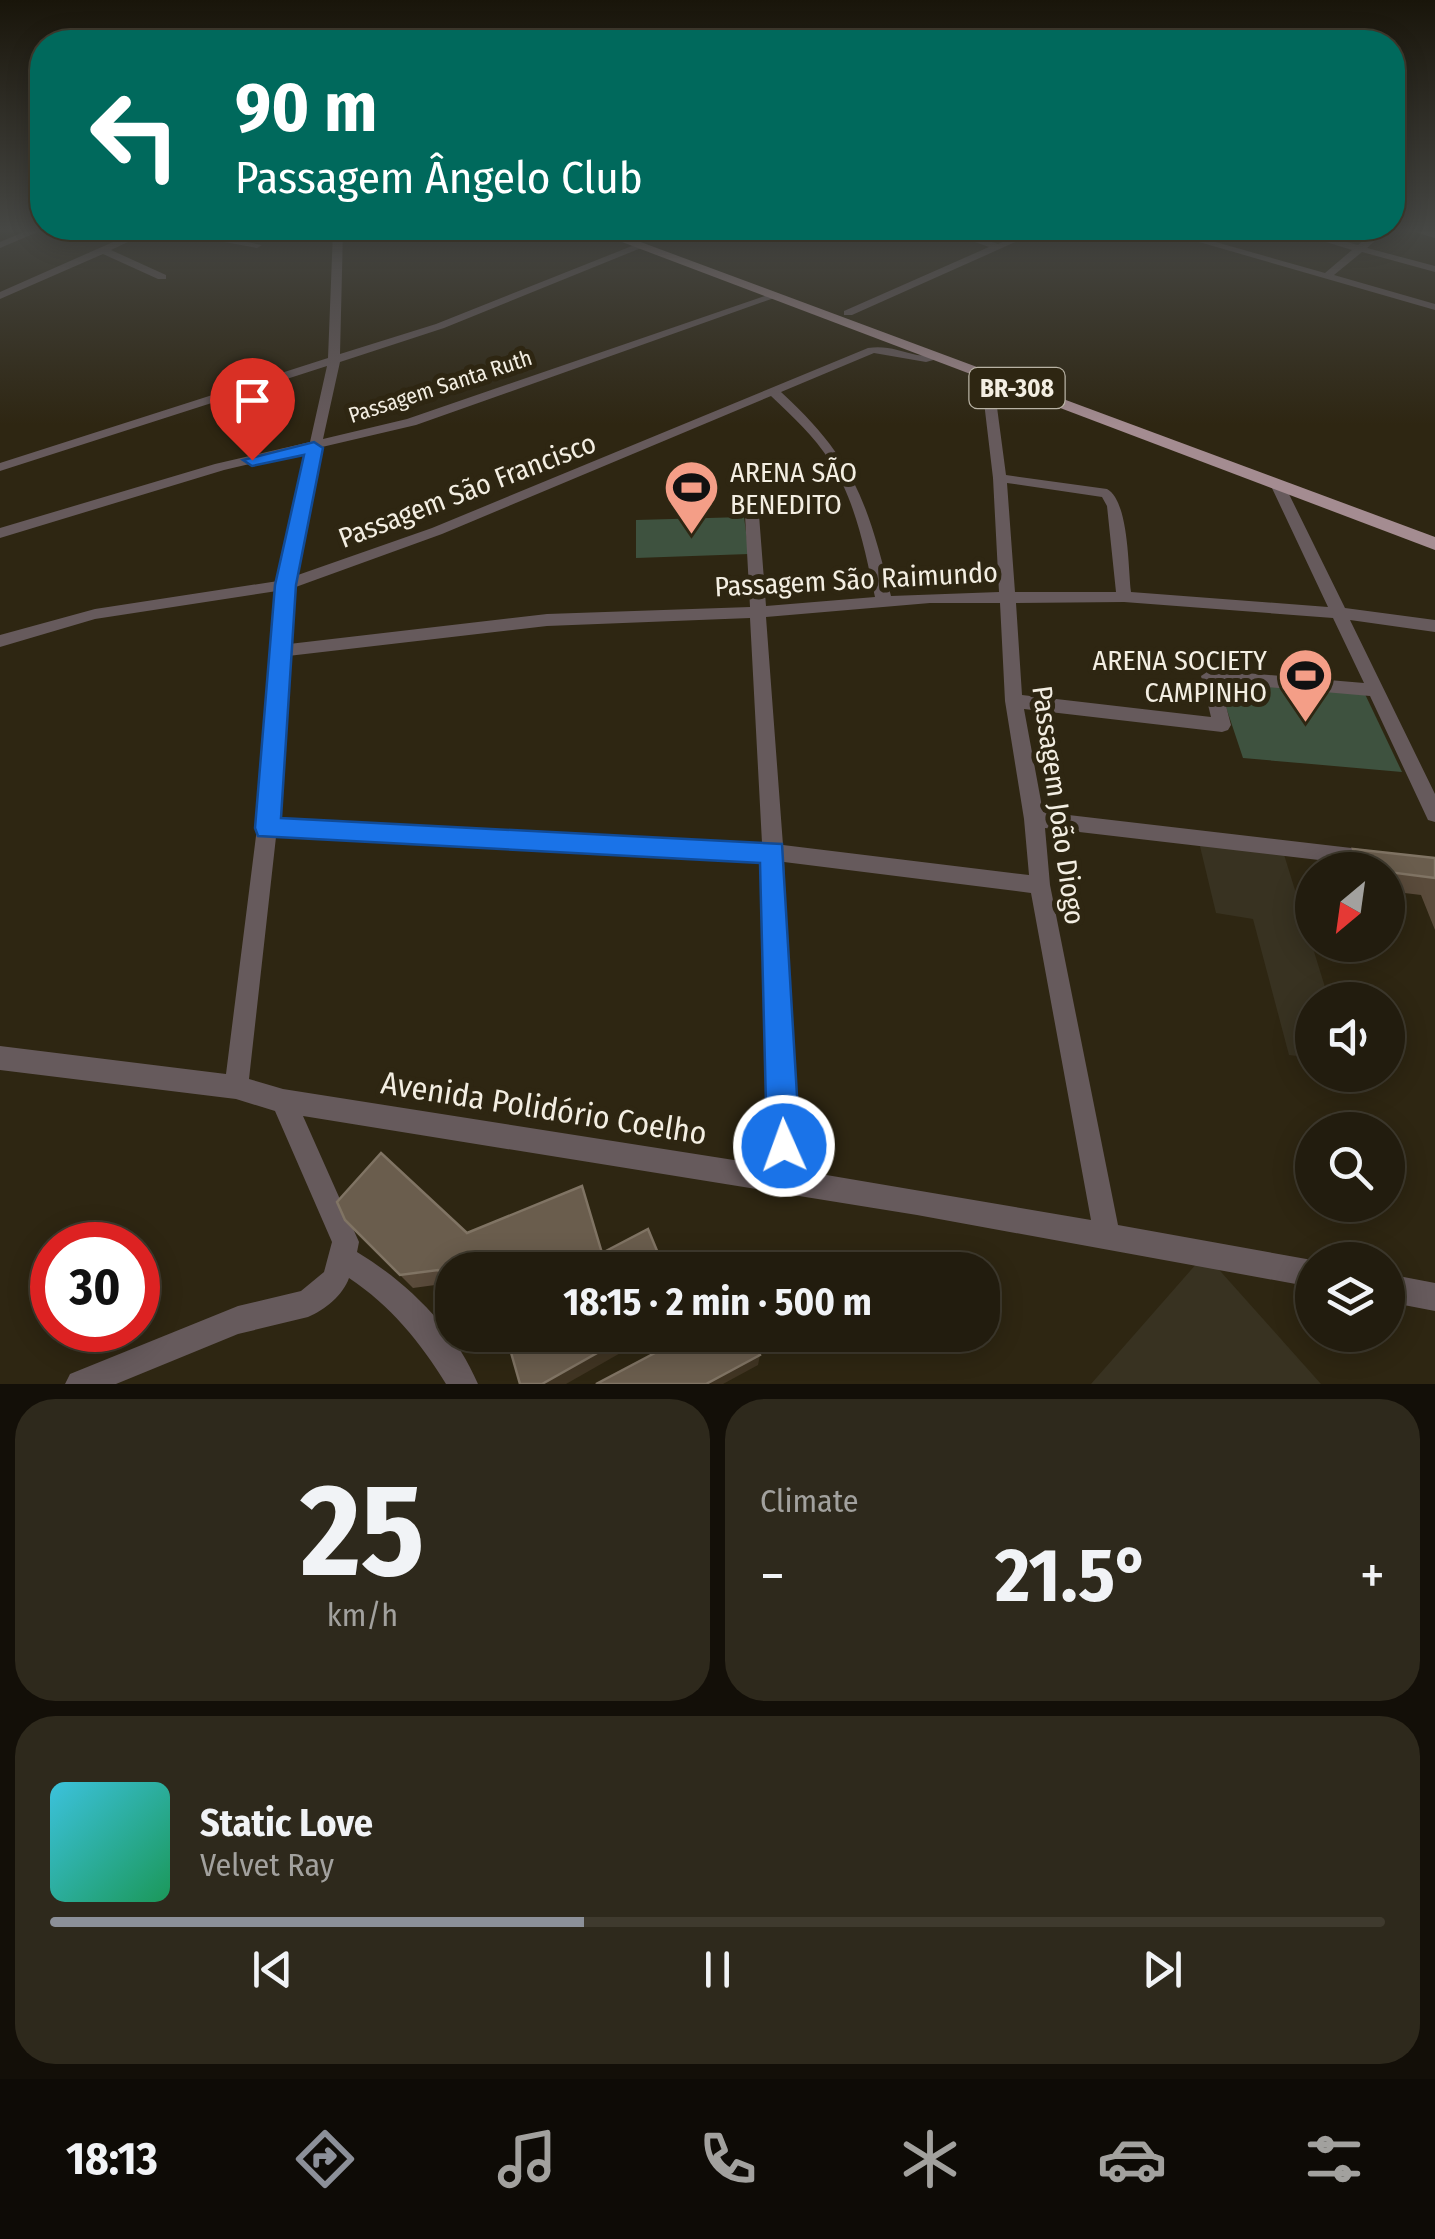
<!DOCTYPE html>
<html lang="en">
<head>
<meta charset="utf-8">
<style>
	:root { --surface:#221c0e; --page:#2e291c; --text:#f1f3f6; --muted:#a2a19e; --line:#3f3a2e; --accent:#8c9099 }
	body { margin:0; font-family:"Fira Sans Condensed",sans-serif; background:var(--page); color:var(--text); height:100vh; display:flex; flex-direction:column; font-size:38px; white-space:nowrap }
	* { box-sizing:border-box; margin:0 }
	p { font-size:32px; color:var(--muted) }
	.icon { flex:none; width:55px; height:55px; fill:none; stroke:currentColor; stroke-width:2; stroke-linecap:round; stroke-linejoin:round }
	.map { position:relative; height:1384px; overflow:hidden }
	.panel { display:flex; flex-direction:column; gap:15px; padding:15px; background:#130f08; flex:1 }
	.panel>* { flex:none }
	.hud { position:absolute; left:30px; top:30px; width:1375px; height:210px; border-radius:40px; box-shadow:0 5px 25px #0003,0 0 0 2px var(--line); background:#00695c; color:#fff; overflow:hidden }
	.needle { width:65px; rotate:209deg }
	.controls { position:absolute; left:1295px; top:852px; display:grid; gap:20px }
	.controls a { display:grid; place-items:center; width:110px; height:110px; border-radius:50%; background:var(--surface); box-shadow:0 5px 25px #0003,0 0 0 2px var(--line); font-size:50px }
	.speed { position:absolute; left:30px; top:1222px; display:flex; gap:20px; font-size:50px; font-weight:700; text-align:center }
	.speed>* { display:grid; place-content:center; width:130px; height:130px; border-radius:50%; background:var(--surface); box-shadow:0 5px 25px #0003,0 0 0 2px var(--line); line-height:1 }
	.speed .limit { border:15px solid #d22; background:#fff; color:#111 }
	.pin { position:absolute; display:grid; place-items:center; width:85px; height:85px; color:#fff; margin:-102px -42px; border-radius:50% 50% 50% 0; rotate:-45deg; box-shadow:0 0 10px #0007 }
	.pin .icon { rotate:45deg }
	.me { position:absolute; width:110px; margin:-55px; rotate:358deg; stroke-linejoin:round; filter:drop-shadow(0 0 8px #0008) }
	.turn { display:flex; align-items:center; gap:35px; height:210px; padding:0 40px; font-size:45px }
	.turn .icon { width:130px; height:130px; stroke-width:2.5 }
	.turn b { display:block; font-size:70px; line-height:85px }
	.big { font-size:75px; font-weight:700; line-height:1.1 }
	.panel .widget { flex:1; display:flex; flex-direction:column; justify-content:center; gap:15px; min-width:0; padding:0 35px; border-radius:40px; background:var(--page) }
	.panel .dial { align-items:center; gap:0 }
	.dial b { font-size:130px; line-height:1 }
	.song { display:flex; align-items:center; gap:30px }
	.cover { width:120px; height:120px; border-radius:15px; background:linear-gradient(135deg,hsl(190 70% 55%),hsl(150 70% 35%)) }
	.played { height:10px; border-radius:5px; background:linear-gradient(90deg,var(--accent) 40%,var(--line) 40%) }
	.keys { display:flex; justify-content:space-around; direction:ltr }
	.heat { display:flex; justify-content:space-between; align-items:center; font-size:55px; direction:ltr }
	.panel .tiles { flex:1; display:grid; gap:15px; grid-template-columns:1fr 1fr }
	.widget:last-child { grid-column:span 2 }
	.trip { position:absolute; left:435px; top:1252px; width:565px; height:100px; border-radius:40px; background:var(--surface); box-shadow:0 5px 25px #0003,0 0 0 2px var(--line); font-weight:700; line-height:100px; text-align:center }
	.menu { display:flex; height:160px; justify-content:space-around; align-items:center; background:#0e0b06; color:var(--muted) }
	.menu .icon { width:70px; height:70px }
	.menu .selected { color:var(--accent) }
	.menu b { font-size:45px; color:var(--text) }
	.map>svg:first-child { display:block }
	.education { fill:#383221 }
	.green { fill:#3e523f }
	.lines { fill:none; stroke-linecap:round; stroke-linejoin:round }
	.minor { fill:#665a5c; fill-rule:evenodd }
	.major { fill:#a48c91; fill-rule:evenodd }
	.wall { fill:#5a4b3b }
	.shaded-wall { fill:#413523 }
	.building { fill:#6a5d4d; stroke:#807464; stroke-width:2.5 }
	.route { fill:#1a73e8; stroke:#114b97; stroke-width:2.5 }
	.labels { text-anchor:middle; stroke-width:10; stroke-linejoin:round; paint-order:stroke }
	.far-street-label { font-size:22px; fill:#f3eee2; stroke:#2e2612 }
	.shield { fill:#2e2612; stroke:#b8b2a4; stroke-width:2.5 }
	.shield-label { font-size:25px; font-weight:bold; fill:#f3eee2 }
	.poi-label { font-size:28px; fill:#f3eee2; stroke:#2e2612; text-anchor:start }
	.street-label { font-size:28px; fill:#f3eee2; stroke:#2e2612 }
	.near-street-label { font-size:32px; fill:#f3eee2; stroke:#2e2612 }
</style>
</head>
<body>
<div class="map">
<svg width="1435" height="1384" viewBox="0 0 1435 1384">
	<rect width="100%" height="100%" fill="#2e2612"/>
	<!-- education -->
	<g class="education">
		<polygon points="1198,838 1282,848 1329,1000 1312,1000 1312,1058 1289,1055 1253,919 1216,913"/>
		<polygon points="1205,1254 1321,1384 1091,1384"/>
	</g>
	<!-- green -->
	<g class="green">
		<polygon points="744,517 749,554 636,558 636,520"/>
		<polygon points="1217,680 1364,692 1402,772 1243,758"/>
	</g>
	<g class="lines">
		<!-- minor -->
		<g class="minor">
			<polygon points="26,231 40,231 0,248 0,242"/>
			<polygon points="138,231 151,231 111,250 166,275 166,279 158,279 103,254 0,299 0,292"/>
			<polygon points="164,231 188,231 262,245 257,248"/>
			<path d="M333 231H343L340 354 436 324 637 244 646 246 444 328 340 362 323 439 407 419 768 295 777 297 416 425 322 447 295 576 432 528 868 348C886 345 900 351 917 355 927 356 933 354 941 358L926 362 874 353 781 392C855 460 867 502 891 596L999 592 993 478 981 377 987 373 993 377 1006 475 1107 489C1129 501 1128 567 1131 592L1328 607 1271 486 1278 482 1285 486 1345 608 1435 620V632L1350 620 1435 794V822L1428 820 1370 696 1220 683 1231 725 1228 730 1222 732 1024 709 1043 812 1377 851 1380 857 1377 863 1370 866 1045 828 1050 885 1118 1225 1312 1260V1287L917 1215 303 1116 359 1242 357 1252C407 1282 455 1329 478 1384H446C421 1343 390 1305 349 1278 343 1295 325 1310 308 1317L238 1334 116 1384H65L70 1374 238 1306 301 1291 324 1272 332 1242 275 1111 236 1099 0 1070V1046L226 1074 257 828 277 591 95 619 0 647V635L95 609 278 581 308 450 224 470 0 538V528L215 464 310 442 327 366 0 471V463L328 358ZM771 396C793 417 814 436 830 461 856 502 865 551 875 597L766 606 759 515 752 511 745 515 750 607 547 614 289 644 293 588 442 534ZM1007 483 1102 497 1107 506 1116 592H1015ZM1124 602 1333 618 1364 683 1210 670 1201 676 1211 717 1022 695 1016 603ZM930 603H1000L1005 701 1024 819 1029 875 783 845 766 617ZM750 618 762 843 277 820 288 656 547 626ZM276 837 763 860 772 1166 283 1089 249 1079ZM784 862 1031 893 1091 1220 797 1170Z"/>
			<polygon points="944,231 959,231 998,244 1027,231 1040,231 852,315 844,315 844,311 989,247"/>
			<polygon points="1161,231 1177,231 1325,273 1352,250 1290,231 1306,231 1358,245 1375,231 1386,231 1367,248 1435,266 1435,272 1362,252 1334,275 1435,304 1435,310"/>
			<polygon points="1416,231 1435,232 1435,238 1418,233"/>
			<polygon points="1388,1274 1435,1283 1435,1311 1388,1302"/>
		</g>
		<!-- major -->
		<polygon class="major" points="593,231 611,231 1435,537 1435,550"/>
	</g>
	<!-- wall -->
	<g class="wall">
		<polygon points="1353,849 1435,858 1435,930 1421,895 1388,891 1388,870 1339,870 1338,866"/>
		<polygon points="582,1186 602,1253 665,1270 452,1270 452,1286 450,1283 413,1288 345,1220 467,1233"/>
	</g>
	<!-- shaded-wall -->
	<g class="shaded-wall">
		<polygon points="629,1335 652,1335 566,1384 542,1384"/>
		<polygon points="760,1355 758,1365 723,1384 706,1384"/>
	</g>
	<!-- building -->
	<g class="building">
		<polygon points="1353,849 1435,858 1435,878 1388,872 1388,870 1360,869"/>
		<polygon points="381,1153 467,1233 582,1186 602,1253 648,1229 665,1270 452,1270 452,1284 438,1270 400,1275 345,1220 337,1202"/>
		<polygon points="506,1335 629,1335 542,1384 520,1384"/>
		<polygon points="689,1335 752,1335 760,1355 706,1384 596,1384"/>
	</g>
	<!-- sky -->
	<linearGradient id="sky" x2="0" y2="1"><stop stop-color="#19150a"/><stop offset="0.54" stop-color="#464744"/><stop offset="1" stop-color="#464744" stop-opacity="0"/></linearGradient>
	<rect width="1435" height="425" fill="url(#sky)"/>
	<!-- route -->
	<polygon class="route" points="314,442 323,448 296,585 281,818 782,844 800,1146 795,1158 784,1163 772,1158 767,1146 760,863 258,836 255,828 275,585 304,455 252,466 243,460"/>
	<!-- icons -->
	<defs>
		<symbol id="stadium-pin" viewBox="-11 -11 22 30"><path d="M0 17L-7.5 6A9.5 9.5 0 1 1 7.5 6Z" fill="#f49e87" stroke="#2e2612"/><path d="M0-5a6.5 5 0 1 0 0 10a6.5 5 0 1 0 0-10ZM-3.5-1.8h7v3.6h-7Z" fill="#111"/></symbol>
	</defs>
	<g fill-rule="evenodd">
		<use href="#stadium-pin" x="660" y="456" width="63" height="86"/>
		<use href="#stadium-pin" x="1274" y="644" width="63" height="86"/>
	</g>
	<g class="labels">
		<!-- far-street labels -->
		<g class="far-street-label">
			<text transform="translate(440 386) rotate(-18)" y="8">Passagem Santa Ruth</text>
		</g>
		<!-- shield labels -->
		<rect class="shield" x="969.5" y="368" width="95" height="40" rx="8"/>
		<g class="shield-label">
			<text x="1017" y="397">BR-308</text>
		</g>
		<!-- poi labels -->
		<g class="poi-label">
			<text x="730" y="482">ARENA SÃO<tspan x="730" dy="32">BENEDITO</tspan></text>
			<text x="1267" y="670" text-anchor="end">ARENA SOCIETY<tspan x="1267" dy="32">CAMPINHO</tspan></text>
		</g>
		<!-- street labels -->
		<g class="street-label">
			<text transform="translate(467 490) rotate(-21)" y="10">Passagem São Francisco</text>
			<text transform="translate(856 579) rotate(-3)" y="10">Passagem São Raimundo</text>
			<text transform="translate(1059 805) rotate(82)" y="10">Passagem João Diogo</text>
		</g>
		<!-- near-street labels -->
		<g class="near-street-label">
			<text transform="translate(544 1108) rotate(9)" y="11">Avenida Polidório Coelho</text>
		</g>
	</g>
</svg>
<div class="controls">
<a><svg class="needle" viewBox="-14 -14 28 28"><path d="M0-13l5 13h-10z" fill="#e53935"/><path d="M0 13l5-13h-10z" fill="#a2a19e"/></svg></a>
<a><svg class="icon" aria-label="sound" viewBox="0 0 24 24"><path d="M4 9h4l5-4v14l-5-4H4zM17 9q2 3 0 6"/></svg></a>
<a><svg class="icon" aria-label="search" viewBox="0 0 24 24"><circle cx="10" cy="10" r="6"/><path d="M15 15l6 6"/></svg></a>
<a><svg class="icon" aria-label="layers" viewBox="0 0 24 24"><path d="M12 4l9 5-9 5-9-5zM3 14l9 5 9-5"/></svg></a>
</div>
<div class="speed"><div class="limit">30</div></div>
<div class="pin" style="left:252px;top:460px;background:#d93025"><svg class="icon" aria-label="arrive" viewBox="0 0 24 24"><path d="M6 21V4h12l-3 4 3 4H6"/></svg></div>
<svg class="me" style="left:784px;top:1146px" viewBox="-20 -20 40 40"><circle r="17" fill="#1a73e8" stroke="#fff" stroke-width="3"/><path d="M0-11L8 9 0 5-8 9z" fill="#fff"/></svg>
<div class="trip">18:15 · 2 min · 500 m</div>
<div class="hud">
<div class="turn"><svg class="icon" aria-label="left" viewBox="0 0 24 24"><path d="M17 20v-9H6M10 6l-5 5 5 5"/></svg><div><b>90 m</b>Passagem Ângelo Club</div></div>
</div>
</div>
<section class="panel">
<div class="tiles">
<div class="widget dial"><b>25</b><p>km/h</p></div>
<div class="widget"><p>Climate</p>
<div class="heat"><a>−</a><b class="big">21.5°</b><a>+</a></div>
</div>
<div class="widget">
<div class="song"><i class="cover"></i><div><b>Static Love</b><p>Velvet Ray</p></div></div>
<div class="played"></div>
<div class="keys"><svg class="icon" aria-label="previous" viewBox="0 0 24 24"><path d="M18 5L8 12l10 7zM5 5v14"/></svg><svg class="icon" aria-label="pause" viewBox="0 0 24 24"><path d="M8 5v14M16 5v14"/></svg><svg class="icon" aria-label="next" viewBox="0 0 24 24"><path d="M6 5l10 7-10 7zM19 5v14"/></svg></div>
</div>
</div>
</section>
<nav class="menu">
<b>18:13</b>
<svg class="icon selected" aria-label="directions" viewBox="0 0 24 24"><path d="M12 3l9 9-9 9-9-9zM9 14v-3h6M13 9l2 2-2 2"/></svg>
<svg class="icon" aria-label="music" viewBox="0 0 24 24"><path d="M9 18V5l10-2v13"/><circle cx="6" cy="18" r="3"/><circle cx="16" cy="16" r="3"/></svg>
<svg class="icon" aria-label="phone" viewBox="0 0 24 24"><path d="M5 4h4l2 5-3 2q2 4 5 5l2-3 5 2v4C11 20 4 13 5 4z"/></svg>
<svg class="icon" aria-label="climate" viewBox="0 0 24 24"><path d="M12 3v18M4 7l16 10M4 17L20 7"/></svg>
<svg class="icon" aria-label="car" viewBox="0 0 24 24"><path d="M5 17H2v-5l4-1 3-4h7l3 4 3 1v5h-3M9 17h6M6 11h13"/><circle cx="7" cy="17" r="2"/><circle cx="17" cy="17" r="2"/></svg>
<svg class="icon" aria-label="filters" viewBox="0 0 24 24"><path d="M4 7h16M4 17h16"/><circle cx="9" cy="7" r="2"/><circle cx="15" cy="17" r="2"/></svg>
</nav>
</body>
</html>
